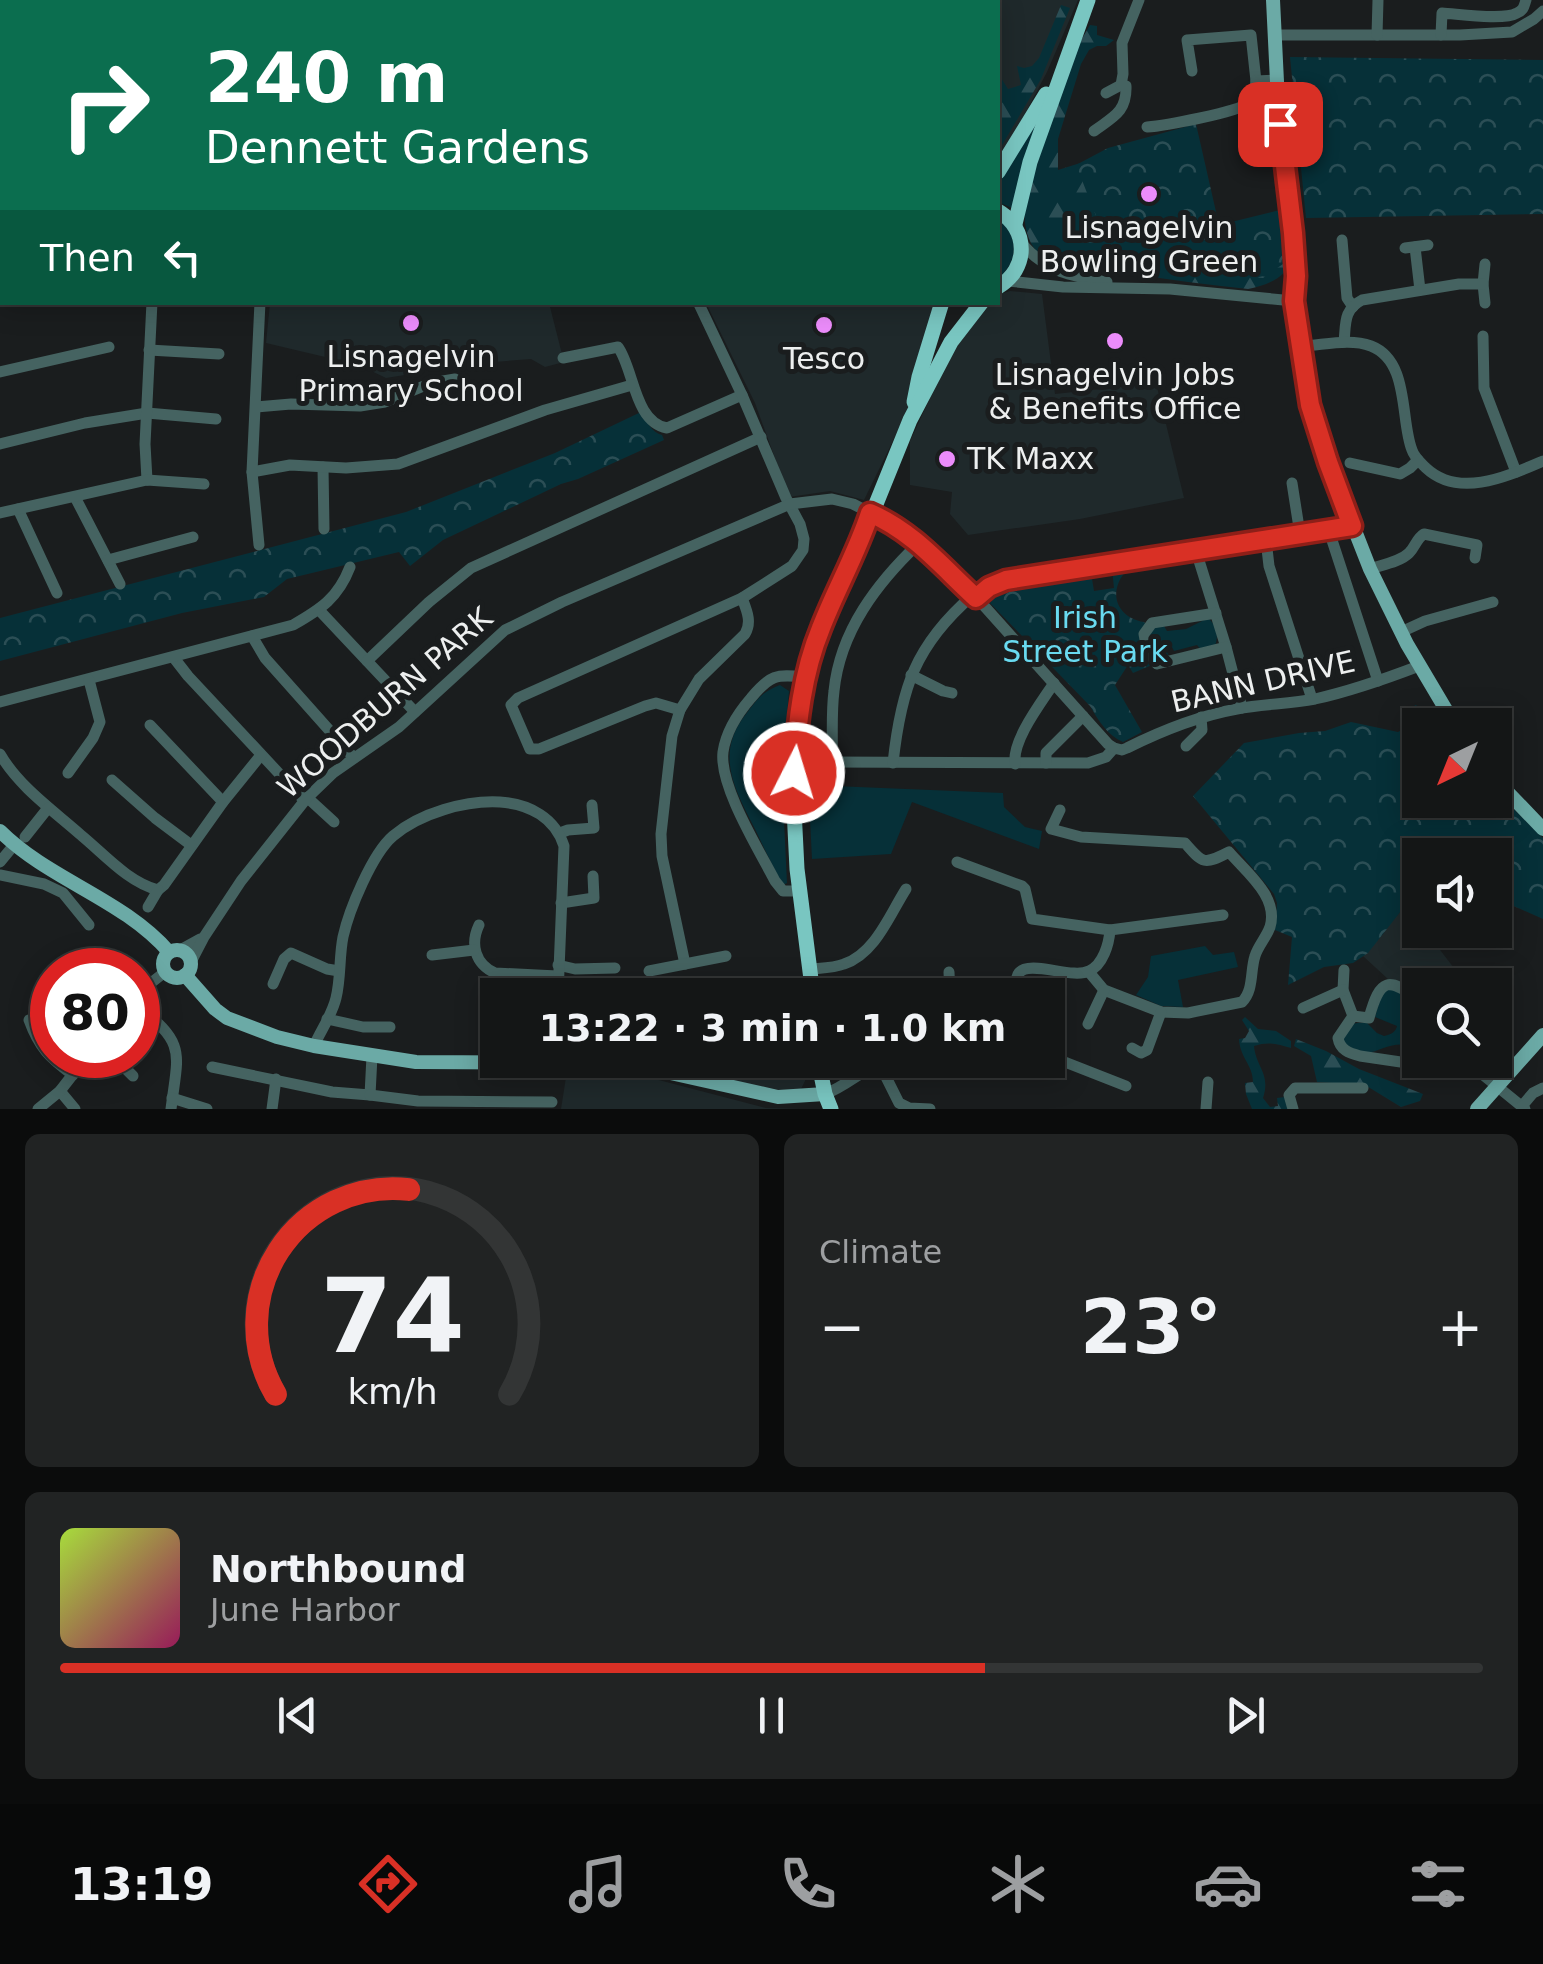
<!DOCTYPE html>
<html lang="en">
<head>
<meta charset="utf-8">
<style>
	:root { --surface:#141616; --page:#212323; --text:#f1f3f6; --muted:#9d9fa1; --line:#333535; --accent:#d93025 }
	body { margin:0; font-family:"DejaVu Sans",sans-serif; background:var(--page); color:var(--text); height:100vh; display:flex; flex-direction:column; font-size:38px; white-space:nowrap }
	* { box-sizing:border-box; margin:0 }
	p { font-size:32px; color:var(--muted) }
	.icon { flex:none; width:55px; height:55px; fill:none; stroke:currentColor; stroke-width:2; stroke-linecap:round; stroke-linejoin:round }
	.map { position:relative; height:1109px; overflow:hidden }
	.sheet { display:flex; flex-direction:column; gap:25px; padding:25px; background:#0b0c0c; flex:1 }
	.sheet>* { flex:none }
	.guide { position:absolute; left:0px; top:0px; width:1000px; height:305px; box-shadow:0 5px 25px #0003,0 0 0 2px var(--line); background:#0b6e4f; color:#fff; overflow:hidden }
	.needle { width:65px; rotate:223deg }
	.tools { position:absolute; left:1402px; top:708px; display:grid; gap:20px }
	.tools a { display:grid; place-items:center; width:110px; height:110px; border-radius:0px; background:var(--surface); box-shadow:0 5px 25px #0003,0 0 0 2px var(--line); font-size:50px }
	.speed { position:absolute; left:30px; top:948px; display:flex; gap:20px; font-size:50px; font-weight:700; text-align:center }
	.speed>* { display:grid; place-content:center; width:130px; height:130px; border-radius:50%; background:var(--surface); box-shadow:0 5px 25px #0003,0 0 0 2px var(--line); line-height:1 }
	.speed .limit { border:15px solid #d22; background:#fff; color:#111 }
	.pin { position:absolute; display:grid; place-items:center; width:85px; height:85px; color:#fff; margin:-42px; border-radius:20px; box-shadow:0 5px 15px #0006 }
	.me { position:absolute; width:110px; margin:-55px; rotate:5deg; stroke-linejoin:round; filter:drop-shadow(0 0 8px #0008) }
	.turn { display:flex; align-items:center; gap:35px; height:210px; padding:0 40px; font-size:45px }
	.turn .icon { width:130px; height:130px; stroke-width:2.5 }
	.turn b { display:block; font-size:70px; line-height:85px }
	.then { display:flex; align-items:center; height:95px; padding:0 40px; background:#0003; gap:20px; font-size:38px }
	.big { font-size:75px; font-weight:700; line-height:1.1 }
	.sheet .tile { flex:1; display:flex; flex-direction:column; justify-content:center; gap:15px; min-width:0; padding:0 35px; border-radius:15px; background:var(--page) }
	.sheet .dial { align-items:center; gap:0 }
	.dial svg { height:260px; overflow:visible; fill:none; stroke:var(--line); stroke-width:7; stroke-linecap:round; text-anchor:middle }
	.dial text { fill:var(--text); stroke:none }
	.song { display:flex; align-items:center; gap:30px }
	.cover { width:120px; height:120px; border-radius:15px; background:linear-gradient(135deg,hsl(80 70% 55%),hsl(330 70% 35%)) }
	.played { height:10px; border-radius:5px; background:linear-gradient(90deg,var(--accent) 65%,var(--line) 65%) }
	.keys { display:flex; justify-content:space-around; direction:ltr }
	.heat { display:flex; justify-content:space-between; align-items:center; font-size:55px; direction:ltr }
	.sheet .tiles { flex:1; display:grid; gap:25px; grid-template-columns:1fr 1fr }
	.tile:last-child { grid-column:span 2 }
	.trip { position:absolute; left:480px; top:978px; width:585px; height:100px; border-radius:0px; background:var(--surface); box-shadow:0 5px 25px #0003,0 0 0 2px var(--line); font-weight:700; line-height:100px; text-align:center }
	.menu { display:flex; height:160px; justify-content:space-around; align-items:center; background:#080909; color:var(--muted) }
	.menu .icon { width:70px; height:70px }
	.menu .active { color:var(--accent) }
	.menu b { font-size:45px; color:var(--text) }
	.map>svg:first-child { display:block }
	.built { fill:#1f292b }
	.green { fill:#063038 }
	.forest { fill:url(#forest-firs) }
	.park { fill:url(#park-crowns) }
	.lines { fill:none; stroke-linecap:round; stroke-linejoin:round }
	.minor { stroke:#456361; stroke-width:11 }
	.major { stroke:#6baaa6; stroke-width:14 }
	.highway { stroke:#79c6c1; stroke-width:15 }
	.route-casing { stroke:#8d1f18; stroke-width:25 }
	.route { stroke:#d93025; stroke-width:18 }
	.poi-dot { fill:#ec8cfb; stroke:#1a1d1e; stroke-width:4 }
	.labels { text-anchor:middle; stroke-width:10; stroke-linejoin:round; paint-order:stroke }
	.poi-label { font-size:30px; fill:#edefef; stroke:#1a1d1e }
	.park-label { font-size:30px; fill:#69daf0; stroke:#1a1d1e }
	.street-label { font-size:30px; fill:#edefef; stroke:#1a1d1e }
</style>
</head>
<body>
<div class="map">
<svg width="1543" height="1109" viewBox="0 0 1543 1109">
	<defs>
		<pattern id="forest-firs" width="22" height="20" patternUnits="userSpaceOnUse" patternTransform="scale(2.5)"><rect width="22" height="20" fill="#063038"/><path d="M5 1l3.5 6h-7zM16 11l3.5 6h-7z" fill="#2b4e55"/></pattern>
		<pattern id="park-crowns" width="20" height="18" patternUnits="userSpaceOnUse" patternTransform="scale(2.5)"><rect width="20" height="18" fill="#063038"/><path d="M2 6a3 3 0 1 1 6 0M12 15a3 3 0 1 1 6 0" fill="none" stroke="#2b4e55"/></pattern>
	</defs>
	<rect width="100%" height="100%" fill="#1a1d1e"/>
	<!-- built -->
	<g class="built">
		<polygon points="511,0 1078,0 1047,72 998,165 998,2 516,2"/>
		<polygon points="1010,291 1042,294 1055,394 1156,383 1184,498 1080,519 968,535 950,514 952,492 910,485 910,441 951,353 991,303 998,302 1000,294"/>
		<polygon points="270,303 549,303 564,362 545,367 531,359 431,367 411,374 386,378 359,365 266,343"/>
		<polygon points="706,303 934,303 909,408 864,500 830,491 789,497 755,403"/>
		<polygon points="1401,911 1437,946 1467,985 1420,985 1420,995 1406,983 1388,979 1363,956"/>
		<polygon points="651,1060 805,1060 805,1081 801,1089 787,1091 739,1083"/>
		<polygon points="567,1071 628,1072 766,1108 800,1109 561,1109"/>
	</g>
	<!-- green -->
	<g class="green">
		<polygon points="1037,119 1012,208 998,202 998,182"/>
		<path d="M998 219C1019 235 1019 262 998 278Z"/>
		<path d="M1208 618C1218 626 1219 638 1214 648L1201 650 1197 645 1174 651 1172 647 1166 650 1170 658 1162 660 1154 657 1146 634 1156 626H1164L1167 631 1186 629Z"/>
		<path d="M780 685 789 691 782 777 787 883 783 885C773 867 764 848 755 829 735 790 714 754 746 714 759 697 761 693 780 685Z"/>
		<polygon points="832,767 834,786 1003,793 1004,807 1025,827 1042,831 1039,849 912,802 891,854 812,859 808,780"/>
		<polygon points="1205,946 1213,955 1234,952 1238,967 1178,980 1183,1007 1161,1006 1136,995 1148,977 1151,956"/>
		<path d="M1389 989 1398 992 1419 1008V1035L1409 1045C1378 1041 1374 1065 1343 1044 1344 1026 1350 1022 1367 1023L1377 1033 1384 1036C1390 1035 1396 1032 1397 1026L1375 1017 1381 995Z"/>
	</g>
	<!-- forest -->
	<g class="forest">
		<polygon points="1061,5 1070,8 1041,79 998,152 998,80 1001,78 1008,89 1021,85 1017,66 1024,68 1032,66 1039,58"/>
		<path d="M1090 25 1097 26V35L1114 40 1106 46H1097L1089 50 1081 64 1058 139V170L1195 127 1113 245 1282 241C1306 269 1271 285 1248 289 1209 285 1171 280 1132 274 1117 272 1101 276 1086 274 1039 269 1017 240 1027 195L1073 54Z"/>
		<path d="M1245 1017 1258 1029 1276 1031 1291 1041V1048C1278 1044 1268 1041 1254 1046 1256 1068 1271 1073 1263 1098L1270 1107 1278 1106 1277 1098 1285 1097 1291 1109H1252L1246 1094 1245 1083 1253 1082C1253 1065 1240 1058 1239 1039L1245 1038 1249 1031 1242 1020Z"/>
		<polygon points="1296,1039 1326,1051 1359,1069 1423,1094 1420,1101 1401,1107 1365,1085 1317,1082 1311,1056 1294,1046"/>
	</g>
	<!-- park -->
	<g class="park">
		<polygon points="1290,57 1543,60 1543,214 1306,218"/>
		<polygon points="1196,124 1219,225 1284,209 1286,256 1283,264 1263,278 1115,264 1076,165 1108,148"/>
		<path d="M641 412C646 420 652 433 662 435L664 440 578 479 561 484 443 540 410 566 399 552 287 579 264 597 182 613 0 661V618L406 512 555 453Z"/>
		<path d="M1125 567 1128 569C1107 590 1115 617 1144 622L1146 624 1139 636 1145 657 1152 665 1133 673 1128 665 1115 685 1142 732 1123 742C1108 736 1098 720 1090 706L990 603 997 588 1074 574C1085 578 1095 576 1105 569L1106 576 1092 579 1094 591 1114 588 1112 568Z"/>
		<polygon points="1415,705 1439,715 1446,725 1420,725 1420,800 1495,800 1495,791 1543,838 1543,919 1507,903 1495,905 1495,855 1420,855 1420,930 1401,911 1368,953 1353,963 1324,967 1288,985 1292,937 1275,930 1277,903 1274,894 1193,796 1244,743 1299,733 1325,731 1351,722 1398,732 1407,727"/>
	</g>
	<g class="lines">
		<!-- minor -->
		<g class="minor">
			<polyline points="86,2 86,0"/>
			<polyline points="211,2 211,0"/>
			<polyline points="0,12 2,12"/>
			<polyline points="1275,35 1460,35 1512,32 1534,19 1543,11"/>
			<polyline points="1377,35 1378,0"/>
			<path d="M1441 35 1442 13C1459 14 1504 21 1517 13 1524 10 1524 6 1526 0"/>
			<polyline points="1192,71 1187,40 1251,35 1256,81"/>
			<polyline points="0,82 2,81"/>
			<polyline points="1106,93 1121,85"/>
			<path d="M1147 127C1163 126 1239 112 1248 103 1254 97 1255 90 1256 81L1278 80"/>
			<path d="M1094 131C1113 117 1127 112 1126 86L1121 85 1123 74 1122 43 1139 0"/>
			<polyline points="0,199 2,198"/>
			<polyline points="1342,240 1347,298 1353,307"/>
			<path d="M1022 244C1047 272 1071 276 1107 282"/>
			<polyline points="1415,247 1420,290"/>
			<polyline points="1405,248 1428,245"/>
			<polyline points="1485,264 1483,284 1485,303"/>
			<polyline points="1008,281 1063,287 1170,289 1294,301"/>
			<polyline points="0,282 2,281"/>
			<polyline points="1483,336 1484,388 1516,472"/>
			<path d="M1344 342C1346 324 1343 310 1362 300L1459 284H1483"/>
			<path d="M1302 346C1324 345 1350 338 1371 346 1410 361 1400 420 1412 450 1414 457 1421 463 1426 468 1459 499 1508 476 1543 461"/>
			<polyline points="149,350 219,354"/>
			<path d="M563 358 618 347C634 369 634 422 667 428L742 395"/>
			<polyline points="0,372 109,347"/>
			<polyline points="256,407 291,404 360,406 385,402 431,383 455,379"/>
			<polyline points="0,444 85,423 147,413 216,419"/>
			<polyline points="1350,463 1400,474 1410,468 1418,460"/>
			<polyline points="323,467 324,529"/>
			<polyline points="252,472 290,465 346,468 398,464 545,410 632,385"/>
			<polyline points="147,480 145,444 152,302"/>
			<polyline points="1292,483 1300,534"/>
			<polyline points="75,497 120,584"/>
			<polyline points="18,509 57,593"/>
			<polyline points="0,513 147,480 204,484"/>
			<polyline points="1329,531 1378,681"/>
			<polyline points="1266,540 1269,566 1312,699"/>
			<polyline points="259,545 252,472 260,302"/>
			<polyline points="1196,551 1226,647 1242,708"/>
			<polyline points="108,560 193,537"/>
			<path d="M1370 569C1381 565 1400 562 1409 553 1416 546 1416 539 1424 534L1477 545 1475 558"/>
			<polyline points="977,598 989,587 1006,579 1353,526"/>
			<polyline points="319,610 415,712"/>
			<polyline points="1216,613 1152,623 1144,634 1147,650 1157,664 1226,647"/>
			<polyline points="1401,632 1425,621 1493,602"/>
			<polyline points="252,636 265,658 354,758"/>
			<polyline points="174,658 188,676 301,797 310,800 334,822"/>
			<polyline points="367,661 429,602 471,568 761,437"/>
			<polyline points="911,675 943,691 952,693"/>
			<path d="M0 702 293 625C321 609 338 598 350 567"/>
			<polyline points="680,710 656,703 645,706 539,749 530,749 511,705 518,698 742,598 792,566 803,550 804,539 800,524 786,498 742,395 698,302"/>
			<polyline points="150,725 223,802"/>
			<polyline points="1186,746 1202,730 1201,717"/>
			<path d="M0 754C19 787 54 811 82 836 105 855 128 882 158 890L164 885 223 802 261 755"/>
			<path d="M825 762 1088 763 1106 757 1114 748 1122 750 1127 748C1163 730 1198 716 1237 709 1263 704 1289 704 1315 699 1351 691 1385 679 1419 666"/>
			<path d="M832 762C833 739 831 714 834 691 840 631 877 583 919 543"/>
			<path d="M893 763C901 689 915 645 973 595"/>
			<polyline points="1046,763 1046,753 1083,716"/>
			<path d="M1015 764C1012 740 1041 703 1054 683"/>
			<polyline points="68,773 93,738 100,722 89,680"/>
			<polyline points="112,780 155,818 191,845"/>
			<path d="M1060 810 1051 829 1081 837 1185 843C1203 864 1204 865 1229 852 1247 873 1279 897 1270 927 1266 938 1258 946 1255 956 1250 971 1254 990 1242 1002L1188 1013 1161 1012 1104 990 1089 972"/>
			<polyline points="560,833 568,830 594,828 592,805"/>
			<polyline points="25,837 48,808"/>
			<polyline points="0,862 14,845"/>
			<polyline points="957,862 1022,886 1025,889 1032,919 1110,930 1223,915"/>
			<polyline points="0,875 44,884 63,893 89,925"/>
			<path d="M800 891H783L775 881C759 850 719 786 723 752 726 731 738 713 751 698 770 675 776 674 804 677"/>
			<polyline points="561,903 594,898 593,876"/>
			<polyline points="148,907 158,890"/>
			<path d="M479 925C470 944 475 964 495 973L557 976"/>
			<polyline points="180,950 200,939"/>
			<polyline points="432,955 474,950"/>
			<polyline points="191,962 204,937 241,881 306,799 333,773 399,727 505,630 562,602 790,504 832,499 853,504 902,529 935,557 977,598 1108,744 1114,748"/>
			<path d="M685 964 662 856 661 834 672 736 680 710 699 679 745 634C752 622 747 611 742 598"/>
			<polyline points="558,965 575,969 615,968"/>
			<path d="M811 969C822 968 834 968 844 964 875 954 890 914 906 889"/>
			<polyline points="1344,970 1343,990 1353,1016"/>
			<polyline points="649,971 726,956"/>
			<polyline points="949,972 950,995"/>
			<polyline points="273,984 284,959 291,953 327,969 339,971"/>
			<polyline points="138,993 165,972"/>
			<path d="M1019 995C1003 945 1067 982 1089 971 1103 965 1109 944 1110 930"/>
			<path d="M1420 1001C1388 976 1380 978 1369 1018L1353 1016 1338 1038C1340 1050 1349 1053 1360 1056L1482 1074 1525 1109"/>
			<path d="M138 1006C187 1045 178 1052 171 1109"/>
			<polyline points="1303,1008 1343,990"/>
			<polyline points="327,1019 363,1027 390,1027"/>
			<path d="M29 1020C39 1048 50 1058 73 1075"/>
			<polyline points="1088,1024 1104,990"/>
			<path d="M314 1046C321 1030 332 1015 336 998 341 978 339 957 343 937 349 910 372 854 393 836 420 813 466 800 500 802 530 804 555 818 564 846L558 995"/>
			<polyline points="1132,1048 1141,1053 1147,1050 1161,1012"/>
			<polyline points="112,1055 133,1076"/>
			<polyline points="1048,1059 1052,1057 1126,1086"/>
			<polyline points="879,1063 899,1103 909,1108 930,1109"/>
			<polyline points="212,1067 332,1092 370,1095 372,1056"/>
			<polyline points="60,1091 75,1109"/>
			<path d="M825 1094C849 1085 863 1068 888 1060"/>
			<polyline points="370,1095 418,1101 552,1102"/>
			<polyline points="172,1098 207,1109"/>
			<polyline points="1522,1106 1533,1093 1543,1088"/>
			<polyline points="38,1109 60,1091 88,1055"/>
			<polyline points="272,1109 276,1079"/>
			<polyline points="1206,1109 1208,1082"/>
			<polyline points="1293,1109 1289,1095 1295,1088 1363,1088"/>
		</g>
		<!-- major -->
		<g class="major">
			<polyline points="1273,0 1278,102 1293,233 1296,277 1294,301 1310,405 1328,462 1370,569 1407,644 1455,725"/>
			<polyline points="1495,779 1543,829"/>
			<path d="M0 831C49 880 123 899 169 952"/>
			<circle cx="177" cy="964" r="14"/>
			<polyline points="185,975 215,1009 227,1018 277,1037 314,1046 416,1062 613,1063 648,1068 778,1097 825,1094"/>
			<polyline points="1477,1109 1543,1035"/>
		</g>
		<!-- highway -->
		<g class="highway">
			<polyline points="442,0 448,2"/>
			<polyline points="496,0 502,2"/>
			<polyline points="998,172 1046,94"/>
			<path d="M998 211C1029 229 1029 269 998 287"/>
			<polyline points="1015,224 1030,162 1088,0"/>
			<polyline points="914,402 919,377 942,302"/>
			<polyline points="813,995 797,869 793,789 796,737 804,677 821,628 855,556 910,420 951,342 982,302"/>
			<polyline points="818,1060 825,1094 831,1109"/>
		</g>
	</g>
	<g class="lines">
		<defs>
			<path id="route" d="M794 773C797 724 802 674 821 628 836 589 857 553 870 513 914 532 942 567 976 598L989 587 1006 580 1352 526 1328 462 1310 405 1294 301 1296 276 1293 233 1280 124"/>
		</defs>
		<!-- route casing -->
		<use href="#route" class="route-casing"/>
		<!-- route -->
		<use href="#route" class="route"/>
	</g>
	<!-- markers -->
	<g class="poi-dot">
		<circle cx="1149" cy="194" r="10"/>
		<circle cx="411" cy="323" r="10"/>
		<circle cx="824" cy="325" r="10"/>
		<circle cx="1115" cy="341" r="10"/>
		<circle cx="947" cy="459" r="10"/>
	</g>
	<g class="labels">
		<!-- poi labels -->
		<g class="poi-label">
			<text x="1149" y="238">Lisnagelvin<tspan x="1149" dy="34">Bowling Green</tspan></text>
			<text x="411" y="367">Lisnagelvin<tspan x="411" dy="34">Primary School</tspan></text>
			<text x="824" y="369">Tesco</text>
			<text x="1115" y="385">Lisnagelvin Jobs<tspan x="1115" dy="34">&amp; Benefits Office</tspan></text>
			<text x="967" y="469" text-anchor="start">TK Maxx</text>
		</g>
		<!-- park labels -->
		<g class="park-label">
			<text x="1085" y="628">Irish<tspan x="1085" dy="34">Street Park</tspan></text>
		</g>
		<!-- street labels -->
		<g class="street-label">
			<text transform="translate(1263 682) rotate(-13)" y="10">BANN DRIVE</text>
			<text transform="translate(385 703) rotate(-41)" y="10">WOODBURN PARK</text>
		</g>
	</g>
</svg>
<div class="tools">
<a><svg class="needle" viewBox="-14 -14 28 28"><path d="M0-13l5 13h-10z" fill="#e53935"/><path d="M0 13l5-13h-10z" fill="#9d9fa1"/></svg></a>
<a><svg class="icon" aria-label="sound" viewBox="0 0 24 24"><path d="M4 9h4l5-4v14l-5-4H4zM17 9q2 3 0 6"/></svg></a>
<a><svg class="icon" aria-label="search" viewBox="0 0 24 24"><circle cx="10" cy="10" r="6"/><path d="M15 15l6 6"/></svg></a>
</div>
<div class="speed"><div class="limit">80</div></div>
<div class="pin" style="left:1280px;top:124px;background:#d93025"><svg class="icon" aria-label="arrive" viewBox="0 0 24 24"><path d="M6 21V4h12l-3 4 3 4H6"/></svg></div>
<svg class="me" style="left:794px;top:773px" viewBox="-20 -20 40 40"><circle r="17" fill="#d93025" stroke="#fff" stroke-width="3"/><path d="M0-11L8 9 0 5-8 9z" fill="#fff"/></svg>
<div class="trip">13:22 · 3 min · 1.0 km</div>
<div class="guide">
<div class="turn"><svg class="icon" aria-label="right" viewBox="0 0 24 24"><path d="M7 20v-9h11M14 6l5 5-5 5"/></svg><div><b>240 m</b>Dennett Gardens</div></div>
<div class="then">Then<svg class="icon" aria-label="left" viewBox="0 0 24 24"><path d="M17 20v-9H6M10 6l-5 5 5 5"/></svg></div>
</div>
</div>
<section class="sheet">
<div class="tiles">
<div class="tile dial"><svg viewBox="0 0 100 80">
<path d="M14 69A42 42 0 1 1 86 69"/>
<path d="M14 69A42 42 0 0 1 55 6" stroke="#d93025"/>
<text x="50" y="56" font-size="32" font-weight="700">74</text>
<text x="50" y="72" font-size="11">km/h</text>
</svg></div>
<div class="tile"><p>Climate</p>
<div class="heat"><a>−</a><b class="big">23°</b><a>+</a></div>
</div>
<div class="tile">
<div class="song"><i class="cover"></i><div><b>Northbound</b><p>June Harbor</p></div></div>
<div class="played"></div>
<div class="keys"><svg class="icon" aria-label="previous" viewBox="0 0 24 24"><path d="M18 5L8 12l10 7zM5 5v14"/></svg><svg class="icon" aria-label="pause" viewBox="0 0 24 24"><path d="M8 5v14M16 5v14"/></svg><svg class="icon" aria-label="next" viewBox="0 0 24 24"><path d="M6 5l10 7-10 7zM19 5v14"/></svg></div>
</div>
</div>
</section>
<nav class="menu">
<b>13:19</b>
<svg class="icon active" aria-label="directions" viewBox="0 0 24 24"><path d="M12 3l9 9-9 9-9-9zM9 14v-3h6M13 9l2 2-2 2"/></svg>
<svg class="icon" aria-label="music" viewBox="0 0 24 24"><path d="M9 18V5l10-2v13"/><circle cx="6" cy="18" r="3"/><circle cx="16" cy="16" r="3"/></svg>
<svg class="icon" aria-label="phone" viewBox="0 0 24 24"><path d="M5 4h4l2 5-3 2q2 4 5 5l2-3 5 2v4C11 20 4 13 5 4z"/></svg>
<svg class="icon" aria-label="climate" viewBox="0 0 24 24"><path d="M12 3v18M4 7l16 10M4 17L20 7"/></svg>
<svg class="icon" aria-label="car" viewBox="0 0 24 24"><path d="M5 17H2v-5l4-1 3-4h7l3 4 3 1v5h-3M9 17h6M6 11h13"/><circle cx="7" cy="17" r="2"/><circle cx="17" cy="17" r="2"/></svg>
<svg class="icon" aria-label="filters" viewBox="0 0 24 24"><path d="M4 7h16M4 17h16"/><circle cx="9" cy="7" r="2"/><circle cx="15" cy="17" r="2"/></svg>
</nav>
</body>
</html>
